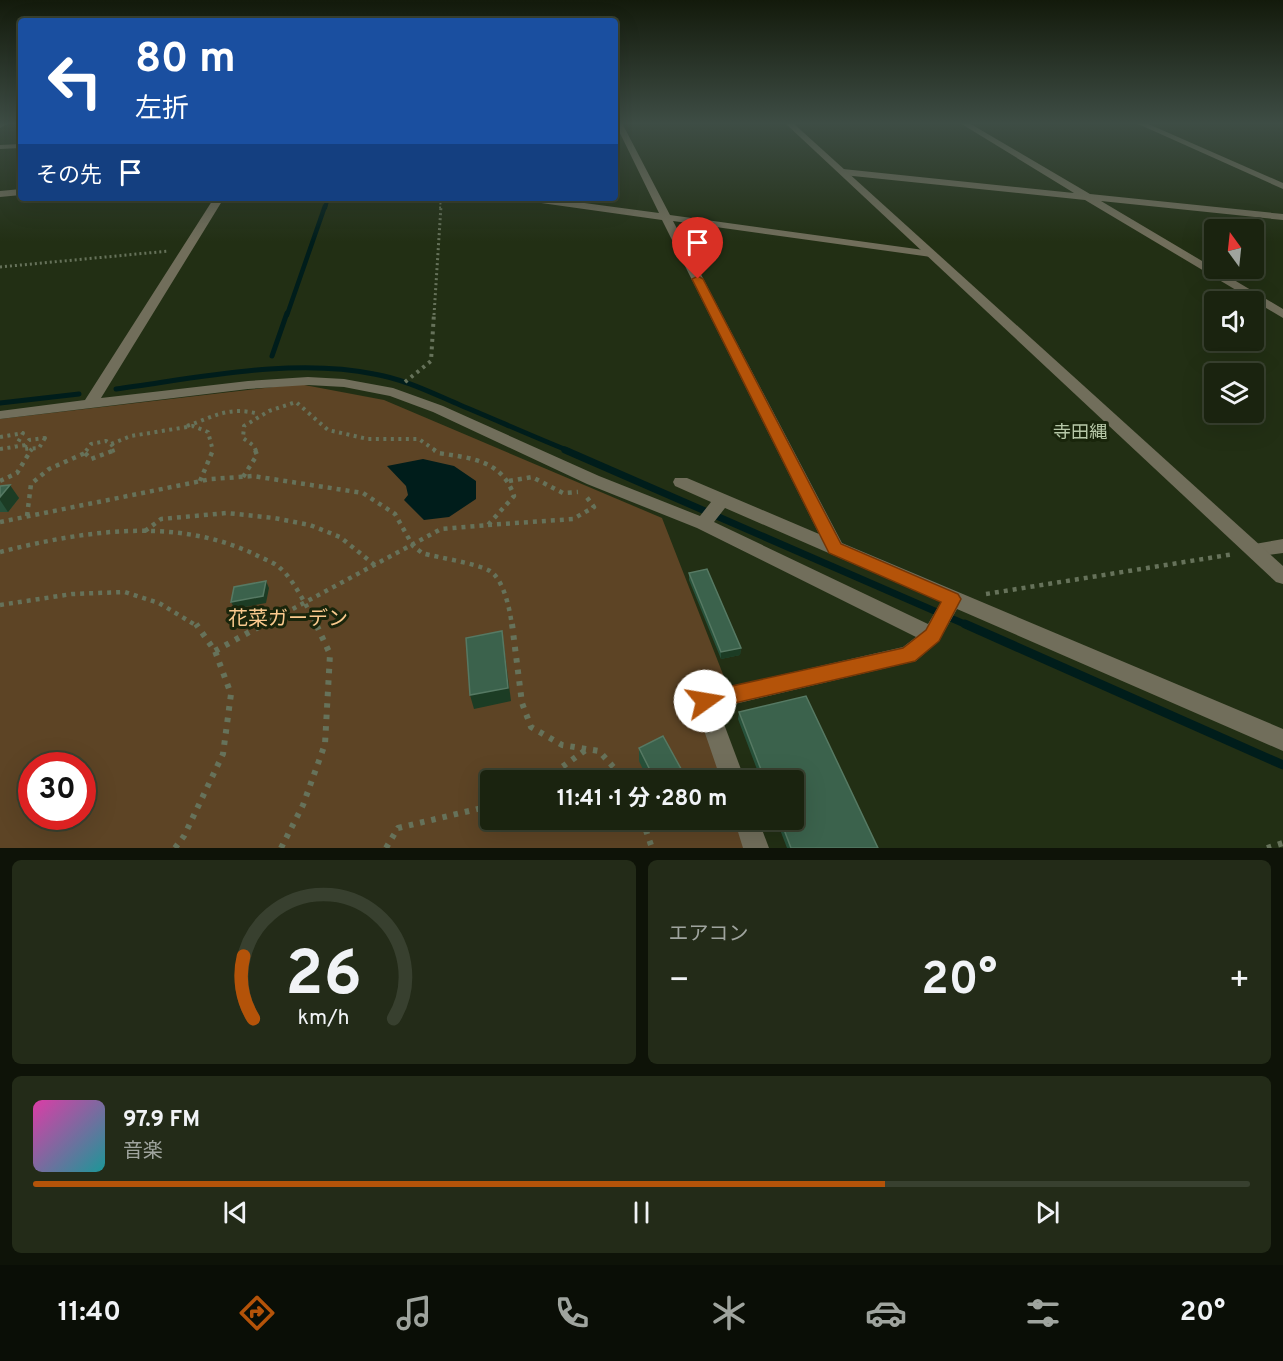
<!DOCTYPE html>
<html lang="ja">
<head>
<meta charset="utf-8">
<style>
	:root { --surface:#1a230f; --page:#232b18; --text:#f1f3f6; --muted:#9fa49e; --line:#38402f; --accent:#b45309 }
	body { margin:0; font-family:Overpass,"Noto Sans JP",sans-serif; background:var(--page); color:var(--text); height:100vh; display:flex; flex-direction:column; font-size:22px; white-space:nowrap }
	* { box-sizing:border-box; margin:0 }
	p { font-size:20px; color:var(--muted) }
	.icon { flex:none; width:33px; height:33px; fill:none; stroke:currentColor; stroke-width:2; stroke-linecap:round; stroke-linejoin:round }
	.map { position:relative; height:848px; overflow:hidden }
	.details { display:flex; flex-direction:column; gap:12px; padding:12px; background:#0e1308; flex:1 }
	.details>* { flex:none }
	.banner { position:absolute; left:18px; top:18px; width:600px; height:183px; border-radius:6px; box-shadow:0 6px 24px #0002,0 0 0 2px var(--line); background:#1a4fa0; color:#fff; overflow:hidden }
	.needle { width:39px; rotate:345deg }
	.controls { position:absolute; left:1204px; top:219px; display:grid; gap:12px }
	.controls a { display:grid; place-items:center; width:60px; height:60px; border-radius:6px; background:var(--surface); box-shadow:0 6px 24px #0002,0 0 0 2px var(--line); font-size:30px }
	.speed { position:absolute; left:18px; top:752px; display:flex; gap:12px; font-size:30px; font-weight:700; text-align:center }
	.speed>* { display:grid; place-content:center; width:78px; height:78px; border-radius:50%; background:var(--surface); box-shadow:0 6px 24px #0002,0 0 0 2px var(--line); line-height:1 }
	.speed .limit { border:9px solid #d22; background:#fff; color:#111 }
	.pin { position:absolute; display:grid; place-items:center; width:51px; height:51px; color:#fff; margin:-62px -26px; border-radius:50% 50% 50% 0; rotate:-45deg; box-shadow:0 0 6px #0007 }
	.pin .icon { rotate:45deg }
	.me { position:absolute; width:66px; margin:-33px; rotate:77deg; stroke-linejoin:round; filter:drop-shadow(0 0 4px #0008) }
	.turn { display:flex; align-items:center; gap:21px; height:126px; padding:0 18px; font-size:27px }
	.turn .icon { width:78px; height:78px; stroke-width:2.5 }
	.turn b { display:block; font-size:42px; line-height:51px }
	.then { display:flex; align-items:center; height:57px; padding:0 18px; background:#0003; gap:12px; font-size:22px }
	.big { font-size:45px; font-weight:700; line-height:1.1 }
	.details .card { flex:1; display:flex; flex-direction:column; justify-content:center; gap:9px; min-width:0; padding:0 21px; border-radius:9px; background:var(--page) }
	.details .dial { align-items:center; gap:0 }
	.dial svg { height:156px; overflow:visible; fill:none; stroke:var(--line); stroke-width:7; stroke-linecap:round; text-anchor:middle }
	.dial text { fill:var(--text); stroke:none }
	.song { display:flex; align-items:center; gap:18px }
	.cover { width:72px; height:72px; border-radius:9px; background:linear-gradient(135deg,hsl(320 70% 55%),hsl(180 70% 35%)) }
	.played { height:6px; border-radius:3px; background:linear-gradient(90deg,var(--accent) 70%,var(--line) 70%) }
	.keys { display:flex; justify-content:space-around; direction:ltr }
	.heat { display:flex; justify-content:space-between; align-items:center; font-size:33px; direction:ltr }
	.details .tiles { flex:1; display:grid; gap:12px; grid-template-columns:1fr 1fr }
	.card:last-child { grid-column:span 2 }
	.trip { position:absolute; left:480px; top:770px; width:324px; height:60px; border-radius:6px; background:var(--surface); box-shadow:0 6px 24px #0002,0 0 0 2px var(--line); font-weight:700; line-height:60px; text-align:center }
	.menu { display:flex; height:96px; justify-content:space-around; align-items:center; background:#0a0e06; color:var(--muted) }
	.menu .icon { width:42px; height:42px }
	.menu .selected { color:var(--accent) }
	.menu b { font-size:27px; color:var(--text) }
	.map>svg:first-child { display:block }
	.green { fill:#5d4425; fill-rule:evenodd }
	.water { fill:#001d1b }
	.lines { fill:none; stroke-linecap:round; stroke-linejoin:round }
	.stream-far4 { stroke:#001d1b; stroke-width:4 }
	.stream-far3 { stroke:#001d1b; stroke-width:4.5 }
	.stream-far2 { stroke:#001d1b; stroke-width:5 }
	.stream-far1 { stroke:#001d1b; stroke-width:7 }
	.stream { stroke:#001d1b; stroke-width:9 }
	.path-far4 { stroke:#66725a; stroke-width:2; stroke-dasharray:1.5 2; stroke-linecap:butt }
	.path-far3 { stroke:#66725a; stroke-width:3; stroke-dasharray:2 3; stroke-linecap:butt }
	.path-far2 { stroke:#66725a; stroke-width:4; stroke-dasharray:3 4.5; stroke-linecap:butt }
	.path-far1 { stroke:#66725a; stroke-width:4.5; stroke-dasharray:4 5; stroke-linecap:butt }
	.path { stroke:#66725a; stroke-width:6; stroke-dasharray:4.5 7; stroke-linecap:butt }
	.minor { fill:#716e5b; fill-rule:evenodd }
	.tertiary { fill:#716e5b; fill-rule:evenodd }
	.wall { fill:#27513a }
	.shaded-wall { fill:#1c3c24 }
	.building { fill:#3b624c; stroke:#567963; stroke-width:1.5 }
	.route { fill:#b45309; stroke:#753606; stroke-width:1.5 }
	.labels { text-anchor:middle; stroke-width:6; stroke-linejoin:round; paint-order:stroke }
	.neighbourhood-label { font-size:18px; fill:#b6c7a7; stroke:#19250b }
	.near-park-label { font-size:20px; fill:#faca8e; stroke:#19250b }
</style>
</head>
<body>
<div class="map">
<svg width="1283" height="848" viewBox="0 0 1283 848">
	<rect width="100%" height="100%" fill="#222f14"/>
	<!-- green -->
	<path class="green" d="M299 384 384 400 662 518 726 682 695 687 726 780H490V819H739L749 848H0V419ZM32 765H82V816H32Z"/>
	<!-- water -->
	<polygon class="water" points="423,459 454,466 476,481 476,499 449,517 424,520 404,500 408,495 406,486 387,466"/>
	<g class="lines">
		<!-- stream-far4 -->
		<polyline class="stream-far4" points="325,208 328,198"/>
		<!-- stream-far3 -->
		<polyline class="stream-far3" points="287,315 325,206"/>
		<!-- stream-far2 -->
		<g class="stream-far2">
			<polyline points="272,356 287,313"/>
			<path d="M116 389C198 378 293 357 374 374 404 379 432 393 460 405 496 420 532 436 569 451"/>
			<polyline points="0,403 79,394"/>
		</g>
		<!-- stream-far1 -->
		<polyline class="stream-far1" points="565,450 969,626"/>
		<!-- stream -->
		<polyline class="stream" points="965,624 1283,765"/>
		<!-- path-far4 -->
		<polyline class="path-far4" points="440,208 441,198"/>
		<!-- path-far3 -->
		<g class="path-far3">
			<polyline points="0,267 169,251"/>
			<polyline points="434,315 441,206"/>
		</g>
		<!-- path-far2 -->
		<g class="path-far2">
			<polyline points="405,382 431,361 434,313"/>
			<path d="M187 426C215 416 229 406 259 414"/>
			<polyline points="0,437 23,433 16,446"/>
			<polygon points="45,438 39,448 23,449 29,440"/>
			<polyline points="111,444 115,450 112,451"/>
			<polyline points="0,449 26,445"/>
			<polyline points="30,451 32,449"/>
			<polyline points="86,451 91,444 106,441 111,444 131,436 193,426 208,432 213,451"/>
			<polyline points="256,451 254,446 243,438 244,426 269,411 296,402 328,430 368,439 419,439 436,451"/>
		</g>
		<!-- path-far1 -->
		<g class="path-far1">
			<polyline points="85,453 91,459 115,450"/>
			<polyline points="243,477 257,455 255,450"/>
			<polyline points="0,481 17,473 31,450"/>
			<polyline points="200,481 213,450"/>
			<polyline points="509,481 532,477 563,493 578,492"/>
			<polyline points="27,516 31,484 49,469 85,453 87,450"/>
			<path d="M0 522 211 479 253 476 363 493 395 514 413 546 422 553C439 558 476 563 490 571 504 580 510 610 512 626"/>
			<polyline points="488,525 573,519 594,507 585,495"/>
			<polyline points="145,531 161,519 227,513 274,518 310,525 340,537 376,566"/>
			<path d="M0 552C83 531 176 516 256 555 263 559 274 562 280 568 293 578 309 611 317 626"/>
			<polyline points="986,594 1234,554"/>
			<polyline points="0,605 72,594 125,592 159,603 197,626"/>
			<path d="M261 626 441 529 488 525 514 496C502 460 471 458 438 453L434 450"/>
		</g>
		<!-- path -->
		<g class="path">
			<polyline points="512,624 522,703 531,727 562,745 599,751 625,780"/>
			<polyline points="215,651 264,624"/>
			<polyline points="544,780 587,749"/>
			<polyline points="642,819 652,848"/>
			<polyline points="175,848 184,836 223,754 231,694 215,651 196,624"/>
			<polyline points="281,848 303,805 325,744 330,654 316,624"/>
			<polyline points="386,848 398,828 490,806"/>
			<polyline points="1267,848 1283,843"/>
		</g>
		<!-- minor -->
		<g class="minor">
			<polygon points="0,123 9,123 0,128"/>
			<path d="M615 123H622L670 215 931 251 936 254 931 257 673 221 842 543 1283 729V751L957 609 939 641 916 661 718 708 745 780H721L694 701 697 694 903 647 916 637 697 528 587 484 433 412 390 396 344 387 308 385 248 389 0 419V411L85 400 214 198H224L101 398 248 381 308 377 344 379 393 388 443 406 599 476 700 516 711 502 675 486 673 482 675 478H687L819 534 662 220 527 201 522 198H547L659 213ZM725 508 941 602 928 624 714 522Z"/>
			<polygon points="960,123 969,123 1090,194 1283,214 1283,220 1101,201 1283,309 1283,318 1085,200 843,175 839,172 843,169 1074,193"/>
			<polygon points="1136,123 1146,123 1283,183 1283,189"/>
			<polygon points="21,144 21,148 0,149 0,145"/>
			<polygon points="21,189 21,195 0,197 0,191"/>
			<polygon points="1283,539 1283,553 1255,557 1249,555 1246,550 1249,545"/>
			<polygon points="734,819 758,819 769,848 743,848"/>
		</g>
		<!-- tertiary -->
		<polygon class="tertiary" points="785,123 793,123 1283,566 1283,584 1276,582"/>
	</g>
	<!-- wall -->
	<g class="wall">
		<polygon points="0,486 19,498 8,512 0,512"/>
		<polygon points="689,573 741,648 740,655 721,659 689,580"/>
		<polygon points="739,712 878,848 787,848 776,819 794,819 794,780 761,780 738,719"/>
		<polygon points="639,748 685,780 648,780 639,761"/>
	</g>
	<!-- shaded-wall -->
	<g class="shaded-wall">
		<polygon points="10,485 19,498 8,512 0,500 0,497"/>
		<polygon points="266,581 269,588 266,603 235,609 231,602"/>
		<polygon points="502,631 511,701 474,709 470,695"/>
		<polygon points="741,648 740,655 721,659 721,652"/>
	</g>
	<!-- building -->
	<g class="building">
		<polygon points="10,485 0,497 0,486"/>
		<polygon points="707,569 741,648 721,652 689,573"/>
		<polygon points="266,581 263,596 231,602 234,587"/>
		<polygon points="502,631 508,688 470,695 466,638"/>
		<polygon points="806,696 878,848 791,848 780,819 794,819 794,780 765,780 739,712"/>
		<polygon points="663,736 685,776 677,780 655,780 639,748"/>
	</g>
	<!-- sky -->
	<linearGradient id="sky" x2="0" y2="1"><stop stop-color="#131a0b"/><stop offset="0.51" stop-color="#3e4d45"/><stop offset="1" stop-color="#3e4d45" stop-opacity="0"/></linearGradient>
	<rect width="1283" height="242" fill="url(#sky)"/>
	<!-- route -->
	<polygon class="route" points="698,276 703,279 841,544 958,594 961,599 939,641 915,661 705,710 698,708 695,701 698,695 705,692 903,648 926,630 941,602 829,553 692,279"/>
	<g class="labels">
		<!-- neighbourhood labels -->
		<g class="neighbourhood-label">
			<text x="1080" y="438">寺田縄</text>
		</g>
		<!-- near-park labels -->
		<g class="near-park-label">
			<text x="288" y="625">花菜ガーデン</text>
		</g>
	</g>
</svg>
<div class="controls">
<a><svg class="needle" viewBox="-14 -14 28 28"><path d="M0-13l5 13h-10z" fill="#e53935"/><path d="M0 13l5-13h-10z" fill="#9fa49e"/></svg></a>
<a><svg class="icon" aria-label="sound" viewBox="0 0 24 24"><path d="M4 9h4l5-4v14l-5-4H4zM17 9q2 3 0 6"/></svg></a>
<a><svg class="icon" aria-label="layers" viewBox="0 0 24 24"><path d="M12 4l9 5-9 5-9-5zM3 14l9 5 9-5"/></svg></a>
</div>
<div class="speed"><div class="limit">30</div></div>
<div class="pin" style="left:698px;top:279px;background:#d93025"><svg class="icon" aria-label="arrive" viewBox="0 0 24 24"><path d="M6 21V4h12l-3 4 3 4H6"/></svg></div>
<svg class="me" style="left:705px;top:701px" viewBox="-20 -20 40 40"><circle r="19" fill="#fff"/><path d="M0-13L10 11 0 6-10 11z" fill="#b45309"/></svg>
<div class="trip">11:41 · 1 分 · 280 m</div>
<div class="banner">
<div class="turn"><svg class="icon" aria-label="left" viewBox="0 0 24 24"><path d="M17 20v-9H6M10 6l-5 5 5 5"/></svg><div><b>80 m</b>左折</div></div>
<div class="then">その先<svg class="icon" aria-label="arrive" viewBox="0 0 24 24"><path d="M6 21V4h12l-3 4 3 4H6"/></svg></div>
</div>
</div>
<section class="details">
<div class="tiles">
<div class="card dial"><svg viewBox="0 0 100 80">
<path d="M14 69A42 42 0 1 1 86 69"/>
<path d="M14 69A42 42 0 0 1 9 37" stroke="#b45309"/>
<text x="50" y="56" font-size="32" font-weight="700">26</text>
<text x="50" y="72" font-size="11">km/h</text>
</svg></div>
<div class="card"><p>エアコン</p>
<div class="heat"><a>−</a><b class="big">20°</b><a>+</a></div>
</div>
<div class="card">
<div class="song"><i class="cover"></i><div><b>97.9 FM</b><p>音楽</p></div></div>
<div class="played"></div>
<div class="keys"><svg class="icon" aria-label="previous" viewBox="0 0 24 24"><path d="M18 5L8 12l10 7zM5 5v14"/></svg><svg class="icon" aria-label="pause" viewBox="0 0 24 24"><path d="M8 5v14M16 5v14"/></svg><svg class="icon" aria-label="next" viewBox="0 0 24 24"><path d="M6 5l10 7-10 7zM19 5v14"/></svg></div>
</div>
</div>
</section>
<nav class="menu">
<b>11:40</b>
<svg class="icon selected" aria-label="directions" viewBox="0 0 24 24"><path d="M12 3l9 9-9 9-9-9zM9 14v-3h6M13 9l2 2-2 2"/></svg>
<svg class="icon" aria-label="music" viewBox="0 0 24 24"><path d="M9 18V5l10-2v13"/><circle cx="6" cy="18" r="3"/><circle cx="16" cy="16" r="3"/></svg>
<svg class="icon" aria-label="phone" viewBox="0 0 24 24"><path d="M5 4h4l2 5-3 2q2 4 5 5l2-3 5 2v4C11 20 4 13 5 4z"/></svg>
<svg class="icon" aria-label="climate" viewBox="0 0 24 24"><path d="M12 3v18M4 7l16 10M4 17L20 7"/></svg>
<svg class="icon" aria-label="car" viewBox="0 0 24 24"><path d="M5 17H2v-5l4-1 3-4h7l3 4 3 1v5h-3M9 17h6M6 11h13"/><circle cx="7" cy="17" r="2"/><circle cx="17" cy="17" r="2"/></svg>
<svg class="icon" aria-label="filters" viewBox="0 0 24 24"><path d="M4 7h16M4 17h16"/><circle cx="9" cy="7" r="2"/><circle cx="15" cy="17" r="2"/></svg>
<b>20°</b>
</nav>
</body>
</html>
